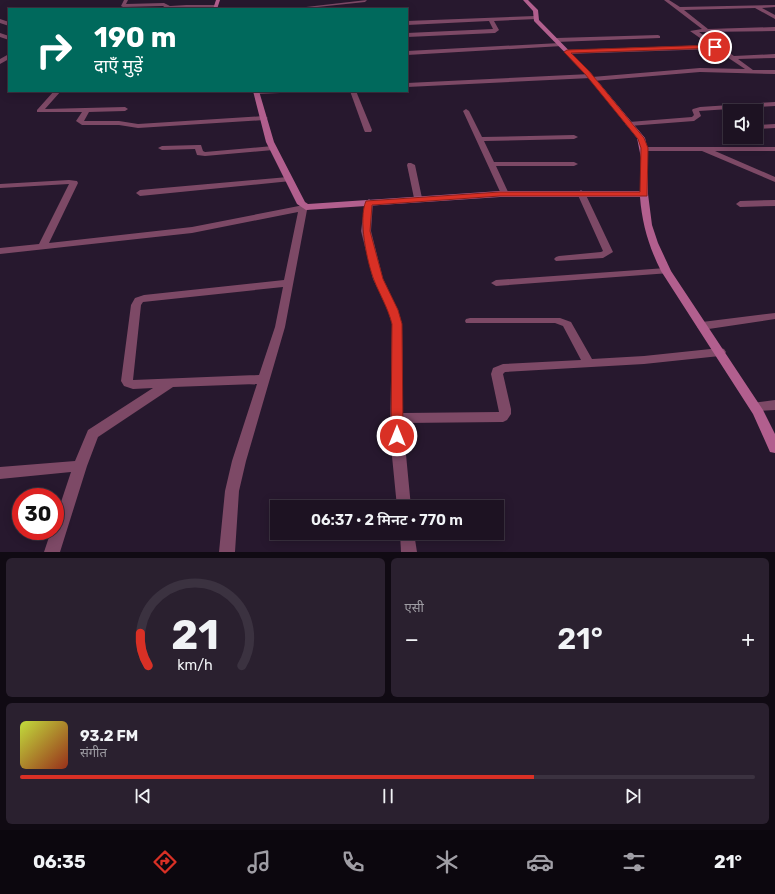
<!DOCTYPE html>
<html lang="hi">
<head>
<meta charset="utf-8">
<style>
	:root { --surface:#1d1222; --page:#2a202f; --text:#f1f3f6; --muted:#a09ea5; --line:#3b3240; --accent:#d93025 }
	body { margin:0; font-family:Rubik,"Noto Sans Devanagari",sans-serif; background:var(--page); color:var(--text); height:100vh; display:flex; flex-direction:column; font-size:15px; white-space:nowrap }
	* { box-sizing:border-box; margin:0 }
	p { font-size:13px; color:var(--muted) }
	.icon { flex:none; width:22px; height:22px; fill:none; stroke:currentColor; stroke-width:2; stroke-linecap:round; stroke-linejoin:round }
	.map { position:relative; height:552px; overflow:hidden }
	.drawer { display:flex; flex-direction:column; gap:6px; padding:6px; background:#100a13; flex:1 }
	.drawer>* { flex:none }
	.guide { position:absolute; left:8px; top:8px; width:400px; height:84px; border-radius:0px; box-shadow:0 2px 10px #0003,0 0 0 1px var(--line); background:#00695c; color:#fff; overflow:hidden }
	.fabs { position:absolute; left:723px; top:104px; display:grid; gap:8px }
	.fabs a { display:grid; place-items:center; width:40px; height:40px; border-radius:0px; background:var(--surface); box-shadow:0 2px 10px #0003,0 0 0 1px var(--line); font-size:20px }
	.speed { position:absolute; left:12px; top:488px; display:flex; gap:8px; font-size:20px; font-weight:700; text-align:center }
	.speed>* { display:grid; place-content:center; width:52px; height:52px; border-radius:50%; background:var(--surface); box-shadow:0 2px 10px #0003,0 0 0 1px var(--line); line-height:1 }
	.speed .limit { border:6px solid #d22; background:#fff; color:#111 }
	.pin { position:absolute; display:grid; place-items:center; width:34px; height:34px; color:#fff; margin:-17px; border:2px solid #fff; border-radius:50%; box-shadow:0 1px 4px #0007 }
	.me { position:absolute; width:44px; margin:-22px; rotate:0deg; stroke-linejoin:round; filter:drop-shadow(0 0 3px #0008) }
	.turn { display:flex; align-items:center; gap:14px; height:84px; padding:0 20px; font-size:18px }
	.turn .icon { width:52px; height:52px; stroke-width:2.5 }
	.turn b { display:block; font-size:28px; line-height:34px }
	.big { font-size:30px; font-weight:600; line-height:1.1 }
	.drawer .widget { flex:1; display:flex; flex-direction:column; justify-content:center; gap:6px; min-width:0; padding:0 14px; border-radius:6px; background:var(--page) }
	.drawer .dial { align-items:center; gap:0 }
	.dial svg { height:104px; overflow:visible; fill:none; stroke:var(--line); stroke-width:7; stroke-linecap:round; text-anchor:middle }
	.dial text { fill:var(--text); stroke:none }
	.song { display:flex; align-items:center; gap:12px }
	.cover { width:48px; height:48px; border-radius:6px; background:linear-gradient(135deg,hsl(70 70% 55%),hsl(10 70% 35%)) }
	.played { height:4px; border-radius:2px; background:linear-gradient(90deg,var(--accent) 70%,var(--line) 70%) }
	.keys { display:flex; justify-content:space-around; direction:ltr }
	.heat { display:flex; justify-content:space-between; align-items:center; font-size:22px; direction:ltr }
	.drawer .tiles { flex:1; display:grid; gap:6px; grid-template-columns:1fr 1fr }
	.widget:last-child { grid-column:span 2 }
	.trip { position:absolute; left:270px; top:500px; width:234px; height:40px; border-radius:0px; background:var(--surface); box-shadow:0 2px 10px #0003,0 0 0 1px var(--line); font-weight:600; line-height:40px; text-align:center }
	.tab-bar { display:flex; height:64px; justify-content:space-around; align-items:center; background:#0c070e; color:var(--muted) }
	.tab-bar .icon { width:28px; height:28px }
	.tab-bar .current { color:var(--accent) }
	.tab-bar b { font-size:18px; color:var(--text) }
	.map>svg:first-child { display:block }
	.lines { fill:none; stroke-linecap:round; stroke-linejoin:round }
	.street { fill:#7d4966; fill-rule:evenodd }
	.secondary { fill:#b25f8e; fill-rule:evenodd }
	.route { fill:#d93025; stroke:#8d1f18 }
</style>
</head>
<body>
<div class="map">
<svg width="775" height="552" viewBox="0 0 775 552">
	<rect width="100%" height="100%" fill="#27182e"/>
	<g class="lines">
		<!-- street -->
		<g class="street">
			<polygon points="124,0 128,0 126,4 164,3 170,6 186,5 216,5 218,6 216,7 173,9 167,9 163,6 123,7 121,6"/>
			<polygon points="367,0 365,2 308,8 306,7"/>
			<polygon points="664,0 669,0 680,7 775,5 775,7 762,8 775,15 775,19 755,8 684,10 708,29 775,27 775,31 699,32 734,56 775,54 775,58 738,59 753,70 775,70 775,74 700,72 593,81 591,80 591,78 407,87 407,83 590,74 592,75 592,77 700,68 745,69 715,49 567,54 564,52 567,50 710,45 690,31 702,29"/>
			<polygon points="535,16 538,18 537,19 494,21 499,30 495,33 407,37 407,33 493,29 489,21 407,25 407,21"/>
			<polygon points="0,19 9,22 9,26 0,23"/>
			<polygon points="0,33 9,36 9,40 0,37"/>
			<polygon points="658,35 660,36 660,38 556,42 553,40 556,38"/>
			<polygon points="560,43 563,45 562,46 407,55 407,51"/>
			<polygon points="9,54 9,59 0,64 0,59"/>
			<polygon points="54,91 61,91 45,109 125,107 128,109 125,111 89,112 84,121 119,121 138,124 264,116 268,118 264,120 138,128 119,125 82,125 76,121 82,112 37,112 37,110"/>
			<polygon points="253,91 283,91 280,93 256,94 254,93"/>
			<polygon points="350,91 356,91 372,130 371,132 365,132 364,130"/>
			<polygon points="775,102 775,106 699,111 701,116 694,121 629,126 625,124 629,122 692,117 694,115 692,110 693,109 700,107"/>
			<polygon points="466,109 469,111 482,137 574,135 578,137 574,139 484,141 494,162 574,162 578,164 574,166 496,166 509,194 508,196 502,196 463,111"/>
			<polygon points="775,124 775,128 756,129 756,125"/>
			<polygon points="198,145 201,145 203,151 205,152 273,146 277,148 273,150 205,156 197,155 195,149 162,150 158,148 162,146"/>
			<polygon points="641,147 775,147 775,151 715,151 775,177 775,182 702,151 644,151 640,149"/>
			<polygon points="408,163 411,163 415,165 422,198 421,200 415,200 414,198 407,165"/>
			<polygon points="288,177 292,179 291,181 140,196 136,193 140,190"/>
			<path d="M69 180 77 181 78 183 49 243 192 227 309 204 313 207 307 210 285 327 246 461 239 491 235 552H219L225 491 232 461 257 384 173 387 98 437 87 466 60 552H44L51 531H55V520L71 472 0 479V467L75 461 88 430 153 388 133 389 124 386 121 381 131 305 135 298 144 295 284 280 298 212 192 233 0 254V248L39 244 69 184 0 188V184ZM283 287 275 327 259 375 133 380 141 305 143 302Z"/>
			<polygon points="581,190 585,193 613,252 603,258 556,261 554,259 556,257 559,256 601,252 603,251 577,193"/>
			<polygon points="369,199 373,202 371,231 383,279 398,310 402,324 403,413 499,412 491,374 493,368 503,364 581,360 563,326 555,323 466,323 465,321 466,319 470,318 560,318 571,322 592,359 644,356 720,348 724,349 726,352 724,355 720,356 644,364 505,372 503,374 511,409 511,414 507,420 503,422 403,423 411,507 397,507 390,436 392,324 388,310 373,279 361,231 365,202"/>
			<polygon points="775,200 775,206 740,207 736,204 740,201"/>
			<polygon points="666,268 671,271 670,273 496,286 491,283 496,280"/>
			<polygon points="775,313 775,319 702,330 698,328 697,326 698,324 702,322"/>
			<polygon points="775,400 775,410 755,411 751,409 749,406 751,403"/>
			<polygon points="400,533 414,533 417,552 401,552"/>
		</g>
		<!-- secondary -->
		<g class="secondary">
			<polygon points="216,0 220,0 217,9 213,9"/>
			<path d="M523 0H528L538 10 539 20 589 71 645 138 648 151V194L652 225 658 243 671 271 763 410 775 434V453L770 452 753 414 661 271C649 247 642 224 640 197H500L306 210 297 204 266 142 253 91H259L274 142 305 202 308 204 500 191H640L641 158 637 138 585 73 534 21 533 11Z"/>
		</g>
	</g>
	<!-- route -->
	<path class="route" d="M715 45 717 46V48L571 53 589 71 644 138 648 148 647 196H500L372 205 370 231 383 279 398 310 402 324 403 436 401 439 397 440 393 439 391 436 392 324C388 308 380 295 374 280 367 262 358 219 366 201L500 192H640L641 148 638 139 585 74 564 52 567 50Z"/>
</svg>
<div class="fabs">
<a><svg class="icon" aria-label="sound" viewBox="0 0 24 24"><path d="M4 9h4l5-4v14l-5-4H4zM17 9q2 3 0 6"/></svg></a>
</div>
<div class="speed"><div class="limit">30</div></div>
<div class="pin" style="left:715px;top:47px;background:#d93025"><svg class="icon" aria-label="arrive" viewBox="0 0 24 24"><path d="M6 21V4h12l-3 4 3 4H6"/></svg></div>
<svg class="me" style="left:397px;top:436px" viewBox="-20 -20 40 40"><circle r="17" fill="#d93025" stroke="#fff" stroke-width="3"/><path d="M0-11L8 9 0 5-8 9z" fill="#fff"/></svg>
<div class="trip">06:37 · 2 मिनट · 770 m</div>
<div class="guide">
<div class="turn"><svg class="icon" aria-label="right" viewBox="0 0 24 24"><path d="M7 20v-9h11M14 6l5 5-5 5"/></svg><div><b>190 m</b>दाएँ मुड़ें</div></div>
</div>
</div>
<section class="drawer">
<div class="tiles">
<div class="widget dial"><svg viewBox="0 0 100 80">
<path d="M14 69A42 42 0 1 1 86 69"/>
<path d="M14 69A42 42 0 0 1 8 44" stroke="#d93025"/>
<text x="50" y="56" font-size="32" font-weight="700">21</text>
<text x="50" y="72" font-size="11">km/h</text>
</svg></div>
<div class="widget"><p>एसी</p>
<div class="heat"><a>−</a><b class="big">21°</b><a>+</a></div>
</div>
<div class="widget">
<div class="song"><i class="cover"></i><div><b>93.2 FM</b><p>संगीत</p></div></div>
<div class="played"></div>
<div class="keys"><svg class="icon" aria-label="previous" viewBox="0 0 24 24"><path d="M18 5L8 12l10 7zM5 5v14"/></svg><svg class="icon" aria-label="pause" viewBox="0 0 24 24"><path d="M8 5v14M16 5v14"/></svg><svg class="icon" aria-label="next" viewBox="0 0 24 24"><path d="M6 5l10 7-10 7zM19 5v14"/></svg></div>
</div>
</div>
</section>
<nav class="tab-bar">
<b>06:35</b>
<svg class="icon current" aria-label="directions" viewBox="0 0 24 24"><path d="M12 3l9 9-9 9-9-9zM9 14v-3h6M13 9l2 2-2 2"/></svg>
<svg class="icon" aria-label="music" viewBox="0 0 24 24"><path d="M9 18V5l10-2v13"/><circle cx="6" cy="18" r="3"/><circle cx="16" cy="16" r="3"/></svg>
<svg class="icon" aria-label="phone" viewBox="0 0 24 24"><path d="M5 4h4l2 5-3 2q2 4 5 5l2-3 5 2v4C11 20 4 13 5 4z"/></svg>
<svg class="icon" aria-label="climate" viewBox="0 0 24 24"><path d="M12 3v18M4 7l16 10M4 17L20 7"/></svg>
<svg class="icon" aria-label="car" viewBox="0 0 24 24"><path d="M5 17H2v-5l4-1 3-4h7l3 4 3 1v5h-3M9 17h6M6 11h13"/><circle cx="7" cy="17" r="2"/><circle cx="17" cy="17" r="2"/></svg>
<svg class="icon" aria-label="filters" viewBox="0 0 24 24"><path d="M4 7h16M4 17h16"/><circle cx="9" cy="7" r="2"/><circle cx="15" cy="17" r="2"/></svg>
<b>21°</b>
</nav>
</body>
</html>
